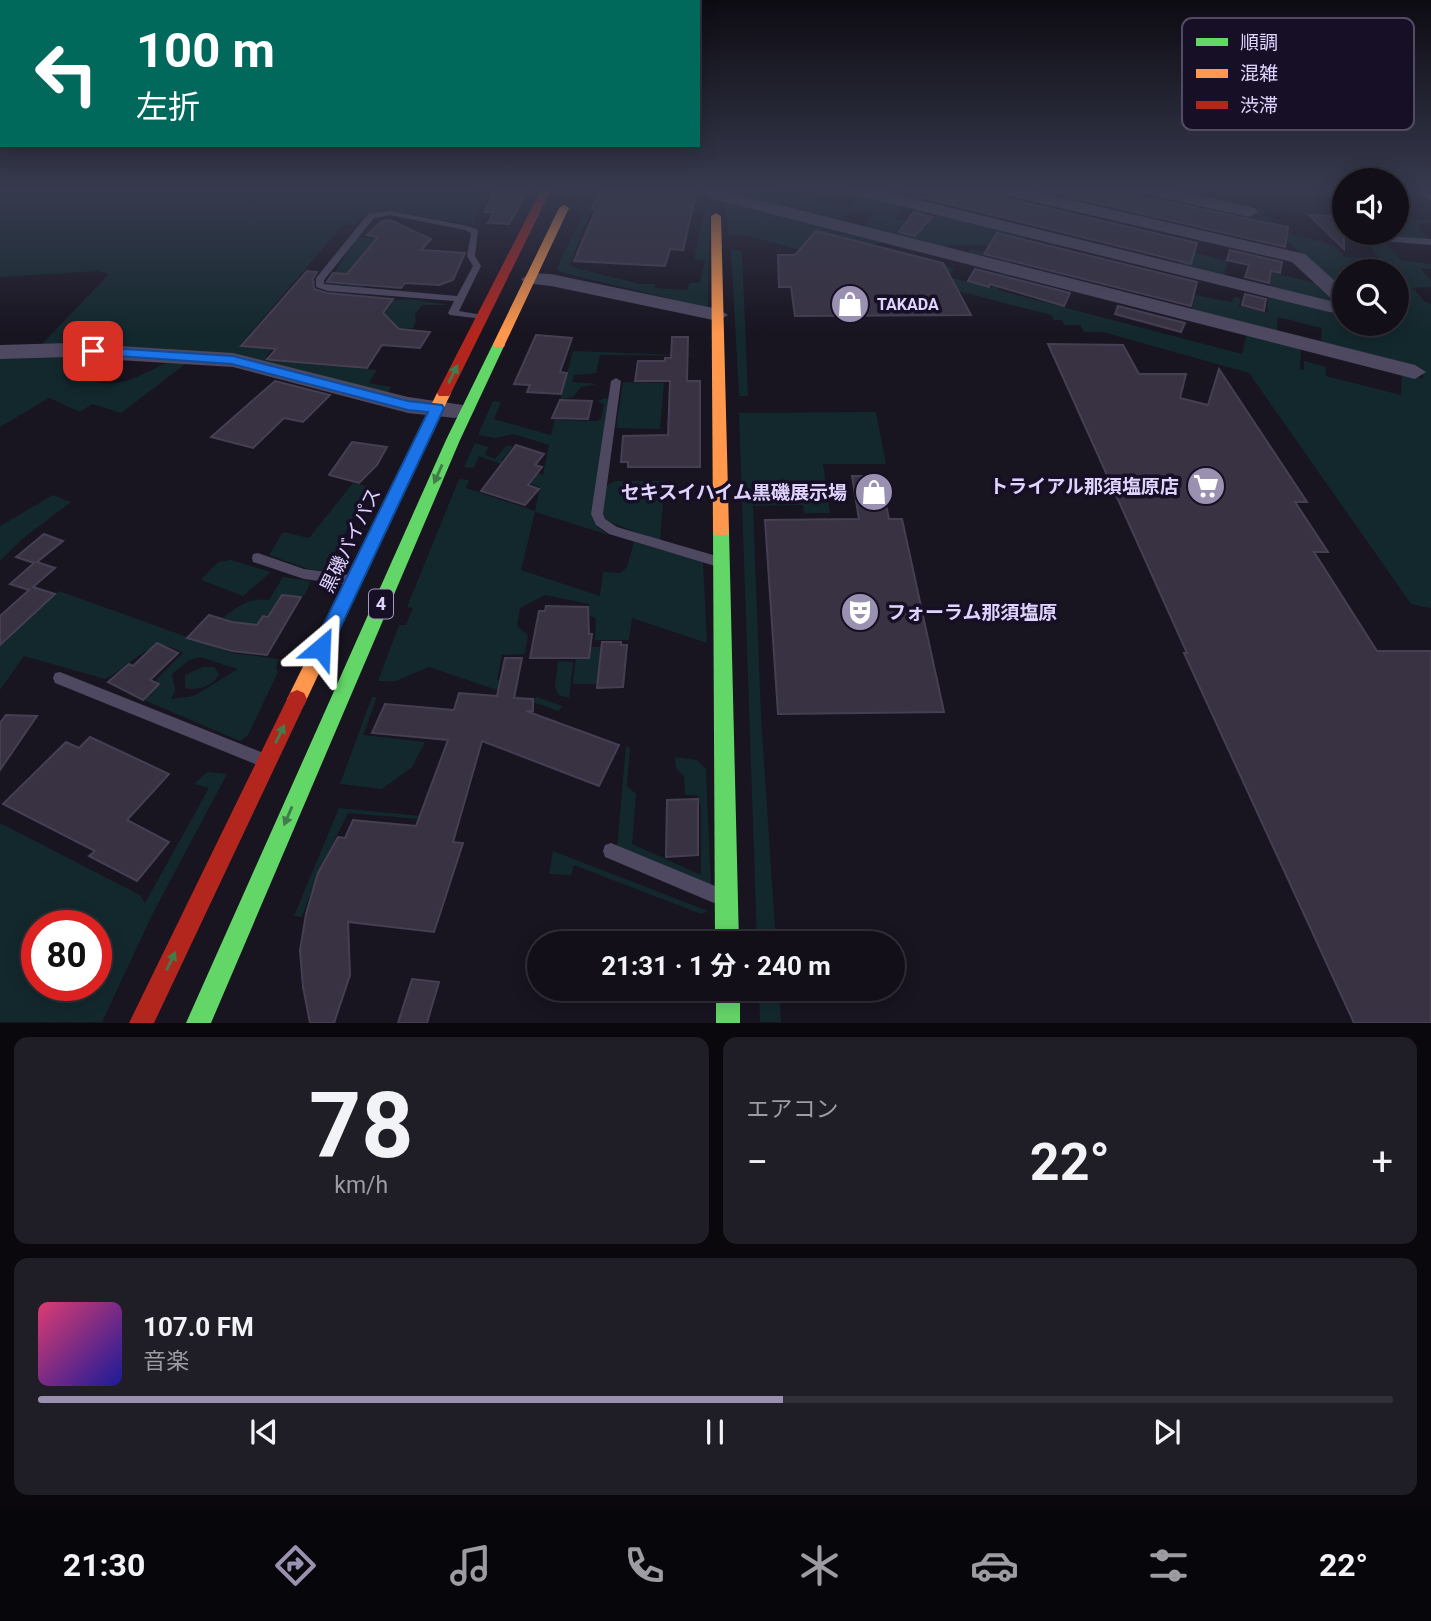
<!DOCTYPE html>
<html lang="ja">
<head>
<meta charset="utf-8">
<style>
	:root { --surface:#120f18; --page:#1f1d25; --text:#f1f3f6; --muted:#9c9ca2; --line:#312f37; --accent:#9a91b1 }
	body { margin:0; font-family:Roboto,"Noto Sans JP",sans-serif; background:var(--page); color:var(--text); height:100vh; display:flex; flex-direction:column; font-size:26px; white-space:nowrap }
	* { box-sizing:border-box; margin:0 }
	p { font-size:23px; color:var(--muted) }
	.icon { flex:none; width:38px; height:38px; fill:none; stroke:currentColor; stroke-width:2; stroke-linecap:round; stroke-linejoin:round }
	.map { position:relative; height:1023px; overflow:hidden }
	.side { display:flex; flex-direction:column; gap:14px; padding:14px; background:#0a080d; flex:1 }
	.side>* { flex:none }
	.hud { position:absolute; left:0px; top:0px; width:700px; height:147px; box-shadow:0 4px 18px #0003,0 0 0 2px var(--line); background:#00695c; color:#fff; overflow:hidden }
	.controls { position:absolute; left:1332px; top:168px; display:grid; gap:14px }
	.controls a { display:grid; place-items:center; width:77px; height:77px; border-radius:50%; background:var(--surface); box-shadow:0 4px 18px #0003,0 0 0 2px var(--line); font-size:35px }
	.speed { position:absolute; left:21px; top:910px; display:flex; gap:14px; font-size:35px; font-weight:700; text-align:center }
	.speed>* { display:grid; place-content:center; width:91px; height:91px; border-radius:50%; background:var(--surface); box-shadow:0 4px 18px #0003,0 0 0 2px var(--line); line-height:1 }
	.speed .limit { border:10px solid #d22; background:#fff; color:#111 }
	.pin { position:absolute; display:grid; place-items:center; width:60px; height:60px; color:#fff; margin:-30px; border-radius:14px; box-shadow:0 4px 10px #0006 }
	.me { position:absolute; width:77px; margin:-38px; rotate:26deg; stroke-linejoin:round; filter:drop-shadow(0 0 5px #0008) }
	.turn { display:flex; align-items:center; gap:24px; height:147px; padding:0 21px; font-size:32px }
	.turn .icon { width:91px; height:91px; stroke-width:2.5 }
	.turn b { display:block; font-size:49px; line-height:60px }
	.big { font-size:52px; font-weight:700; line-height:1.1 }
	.side .widget { flex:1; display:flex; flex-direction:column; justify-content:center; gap:10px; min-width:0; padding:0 24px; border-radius:14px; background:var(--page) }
	.side .dial { align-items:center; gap:0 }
	.dial b { font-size:91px; line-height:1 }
	.song { display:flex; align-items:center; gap:21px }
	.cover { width:84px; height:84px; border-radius:10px; background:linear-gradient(135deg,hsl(340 70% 55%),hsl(240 70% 35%)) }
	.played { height:7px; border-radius:4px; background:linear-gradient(90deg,var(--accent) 55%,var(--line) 55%) }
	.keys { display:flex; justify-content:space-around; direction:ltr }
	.heat { display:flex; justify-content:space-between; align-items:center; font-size:38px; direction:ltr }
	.side .tiles { flex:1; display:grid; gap:14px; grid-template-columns:1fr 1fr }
	.widget:last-child { grid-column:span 2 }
	.trip { position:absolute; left:527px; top:931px; width:378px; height:70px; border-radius:35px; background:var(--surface); box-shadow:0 4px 18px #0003,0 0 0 2px var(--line); font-weight:700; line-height:70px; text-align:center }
	.tabs { display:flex; height:112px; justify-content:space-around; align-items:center; background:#07060a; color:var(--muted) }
	.tabs .icon { width:49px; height:49px }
	.tabs .on { color:var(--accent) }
	.tabs b { font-size:32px; color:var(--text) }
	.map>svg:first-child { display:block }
	.green { fill:#13282d; fill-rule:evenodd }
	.building { fill:#383242; stroke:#463f54; stroke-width:2 }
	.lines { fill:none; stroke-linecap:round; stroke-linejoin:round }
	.lane { fill:#4e4961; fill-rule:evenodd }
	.street { fill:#4e4961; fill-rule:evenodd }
	.fast { fill:#63d668; fill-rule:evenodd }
	.slow { fill:#ff974d; fill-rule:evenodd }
	.jam { fill:#b3261e; fill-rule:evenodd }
	.oneway { fill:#417c4a }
	.route { fill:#1a73e8; stroke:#114b97; stroke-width:2 }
	.labels { text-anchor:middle; stroke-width:7; stroke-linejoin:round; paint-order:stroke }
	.far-poi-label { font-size:16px; font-weight:bold; fill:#e0d4ff; stroke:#170f25; text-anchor:start }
	.shield { fill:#170f25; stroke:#a499be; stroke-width:2 }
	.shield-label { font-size:18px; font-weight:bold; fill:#e0d4ff }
	.poi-label { font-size:19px; font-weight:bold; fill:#e0d4ff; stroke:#170f25; text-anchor:end }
	.street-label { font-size:19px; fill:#e0d4ff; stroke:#170f25 }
	.key { fill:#170f25; stroke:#534a66; stroke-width:2 }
	.key-label { font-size:19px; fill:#e0d4ff }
</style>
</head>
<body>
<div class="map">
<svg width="1431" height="1023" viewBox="0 0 1431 1023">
	<rect width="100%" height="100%" fill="#181420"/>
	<!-- green -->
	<g class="green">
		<polygon points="0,190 468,190 481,193 484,198 473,225 386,210 366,214 355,225 343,225 240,345 272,350 266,357 272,361 377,370 369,383 391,387 388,394 238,358 42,344 109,274 99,271 0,277"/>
		<path d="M721 190H779L848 208 861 195 902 205 898 211 911 215 900 213 895 218 926 227 937 213 1057 243 1053 250 1050 249 1053 243 1026 237 1008 265 967 255 970 249 983 251 981 256 1000 262 1008 250C990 241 969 249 950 244L944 249 863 228 874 214 852 209 839 222Z"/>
		<path d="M725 201 915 249 916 252 882 243 863 245 954 268 948 277 992 288 1002 272 1014 275 1005 276 998 290 1242 354 1247 334 1301 348 1300 369 1304 370V361L1326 367V376L1401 395 1402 374 1423 378V371L1191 312 1195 295 1231 302 1235 297 1241 299 1239 306 1267 313 1268 296 1344 313V324H1396V271H1344V293L1266 221 1236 214 1261 218 1253 209 1344 215 1258 211 1289 233 1333 245 1345 257 1380 259 1365 241 1385 242 1401 260 1431 264V269L1420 268 1431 281V287L1413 288 1424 301 1431 304V608L1411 604 1249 373 1103 332H1084L1080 325H1064L1062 320H1054L1051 315 743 235H728ZM1278 317 1322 328 1321 341 1277 330Z"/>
		<polygon points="706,206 710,206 708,308 560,272 557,268 584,210 591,210 570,264 572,267 640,284 655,284 655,288 687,290 689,283 700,283 705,260 694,259"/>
		<polygon points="1397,218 1431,220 1431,223 1422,223 1419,228 1429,239 1394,236 1391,233 1396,233"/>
		<polygon points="358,237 378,238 370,278 363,288 331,283 331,278"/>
		<polygon points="731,249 742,251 748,396 739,396"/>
		<polygon points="1183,250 1228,261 1224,276 1178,264"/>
		<polygon points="1272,273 1321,284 1338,299 1332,303 1270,287"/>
		<polygon points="409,299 450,305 422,305 415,314 416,321 413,328 395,330 395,323 382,316 394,300"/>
		<polygon points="573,351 708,356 600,355 596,373 574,375 572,382 598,384 581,387 573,397 563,399 558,420 597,421 601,419 604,404 597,401 606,398 610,401 591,514 597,527 609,535 535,512 521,570 600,596 603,572 620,573 627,567 634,542 703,562 707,643 632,618 629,640 595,640 596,618 589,616 589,604 545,595 520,608 517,626 528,635 525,654 502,655 497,680 513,682 510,694 532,700 537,697 562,706 559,711 429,667 396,681 378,681 399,625 406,625 413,608 407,607 459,479 469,480 466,488 535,511 540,487 522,480 523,472 479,456 474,468 464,467 475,443 488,447 485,455 495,459 506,446 513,446 501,461 543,475 549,445 513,434 495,438 478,435 493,401 501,402 494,419 551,435"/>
		<path d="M83 355 84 368 90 380C123 392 145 370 174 360 188 355 214 363 230 364L188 362 121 413 92 404 80 412 49 398 0 427V357Z"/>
		<polygon points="623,382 664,383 660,429 616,428"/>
		<polygon points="876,412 886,464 823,464 830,513 804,513 803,505 753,506 761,717 776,943 757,943 739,413"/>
		<polygon points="615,481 665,481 660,541 607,521 603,515 606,486"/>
		<polygon points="353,483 369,487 325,571 308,569 269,555 283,532 309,538"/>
		<polygon points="53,495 71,502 22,539 0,561 0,526"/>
		<polygon points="231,560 271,572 243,596 201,580 218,562"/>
		<path d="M283 577 311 581 304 596C283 594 278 596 269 615L263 616 257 625 227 622 224 617C239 606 250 597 269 600Z"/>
		<path d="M59 591 232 653 279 659 276 668 278 672 248 735 240 741 144 700 160 684 156 680 183 653C151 632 133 666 105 679L24 656 0 690V634L8 637ZM200 657 238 669 194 696 171 699 175 691 172 674 189 660Z"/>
		<polygon points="577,647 601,647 597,684 573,684"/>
		<polygon points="558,661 573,662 569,698 559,695 555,687"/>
		<path d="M203 667H214L219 674C213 686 198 691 185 688V675Z"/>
		<polygon points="372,697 377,697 363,735 425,742 412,767 382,789 340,784"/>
		<polygon points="626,746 630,748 627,786 636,794 632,844 701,875 701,807 697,795 685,795 684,777 676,768 675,757 697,760 706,769 711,885 617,848"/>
		<path d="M207 772 227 774 152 915 102 1022H0V823L140 895 145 903 209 788 194 784ZM37 926H96V985H37Z"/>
		<polygon points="339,808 421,816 419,819 348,813 318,873 302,917 294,916"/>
		<polygon points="553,851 708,911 701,914 574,865 571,875 549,874"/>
		<polygon points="759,989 779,989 781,1022 760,1022"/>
	</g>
	<!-- building -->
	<g class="building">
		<polygon points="495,190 528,190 509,224 488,223 494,212 485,212"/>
		<polygon points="600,190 697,190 683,250 670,249 665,266 574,261 596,209 592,208"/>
		<polygon points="904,190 994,190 1004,198 1197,243 1191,264 904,193"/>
		<polygon points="1040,190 1131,190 1141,192 1144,197 1288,227 1285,247"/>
		<polygon points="914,212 932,217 915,236 899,232"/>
		<polygon points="1309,215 1344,217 1344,249"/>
		<polygon points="390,220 431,239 421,250 465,253 453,280 439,285 405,283 401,288 327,282 333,273 347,274 378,237 367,235 382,221"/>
		<polygon points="816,231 943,263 971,315 795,316 791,287 779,287 778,255 795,255"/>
		<polygon points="997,233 1197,282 1191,306 984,254"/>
		<polygon points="1230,250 1282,262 1280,273 1271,271 1269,283 1245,277 1249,265 1227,260"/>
		<polygon points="975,269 1070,293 1064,306 990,284 989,287 968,281"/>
		<polygon points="307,271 317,272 313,278 314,289 327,293 393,299 383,313 399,329 430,332 420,348 382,345 367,368 272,360 267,359 276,349 241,346"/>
		<polygon points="1245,294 1266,299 1264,311 1242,305"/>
		<polygon points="1118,306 1185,323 1181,332 1115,314"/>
		<polygon points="536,335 572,338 560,372 567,373 561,394 527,392 530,385 514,384"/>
		<polygon points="672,337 688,337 687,381 700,381 700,467 628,467 628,462 621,462 623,436 668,435 670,381 635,381 638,361 665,361 665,358 671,358"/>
		<polygon points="1048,344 1123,345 1139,374 1186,374 1180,398 1208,405 1219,369 1307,502 1295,502 1328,552 1314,552 1377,651 1431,651 1431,1023 1354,1023 1184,653 1187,653"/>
		<polygon points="275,381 330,395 303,422 284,418 253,448 211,437"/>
		<polygon points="560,400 592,401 588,419 552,418"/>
		<polygon points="352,442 387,447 377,465 359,483 329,475"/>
		<polygon points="516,445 544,454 535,465 542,467 528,485 539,489 525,505 481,491"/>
		<polygon points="852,476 880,476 889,519 902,519 944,712 778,714 765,520 859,519"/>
		<polygon points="44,534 63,541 37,562 55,568 33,587 55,594 0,645 0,616 29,590 10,584 34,563 16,557"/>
		<polygon points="282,595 301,597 267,655 232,651 187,638 209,615 232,622 257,625 263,616 268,617"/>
		<polygon points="546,606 588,607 589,634 592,634 589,658 530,658 539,611 545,611"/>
		<polygon points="602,642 621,642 621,645 627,645 623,687 597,688"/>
		<polygon points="157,643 178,653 150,680 159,684 143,700 108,682 129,664 133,666"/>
		<polygon points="505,658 522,658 514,698 533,699 533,711 526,711 619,745 599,786 482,741 453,842 463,843 434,932 348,922 350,975 334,1023 310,1023 303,987 300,950 306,914 318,873 338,837 345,838 353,820 416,826 448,740 372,733 385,704 454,710 459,693 497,696"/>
		<polygon points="6,715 37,716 0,770 0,723"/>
		<polygon points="90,737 169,774 127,820 169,842 137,881 89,856 95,851 3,804 66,742 79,748"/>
		<polygon points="698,799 698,855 666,857 667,800"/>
		<polygon points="412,979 439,982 427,1023 398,1023"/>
	</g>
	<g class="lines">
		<!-- lane -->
		<g class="lane">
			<path d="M390 211 468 226 478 230 475 256 481 266 459 311 483 315V319L450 315 448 313 454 301 328 291 316 287V278L368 214ZM390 215 465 230 471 233 467 256 473 266 457 296 324 284V280L374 218Z"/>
			<polygon points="1359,234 1431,239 1431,245 1356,239 1355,237"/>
			<polygon points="616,378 621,381 603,514 605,519 617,527 720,557 721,561 720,565 715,566 609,534 596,525 591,514 611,381"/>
			<polygon points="258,553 304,569 350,575 355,576 357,580 355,584 350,585 304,579 253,562 252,558 253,554"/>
			<polygon points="60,672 266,754 268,759 266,764 260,766 55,683 53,678 55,673"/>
			<polygon points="611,843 720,888 723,894 720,900 714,903 605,857 603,851 605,845"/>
		</g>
		<!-- street -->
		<g class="street">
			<polygon points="709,190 720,190 1415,365 1426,372 1415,379 709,198 707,194"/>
			<polygon points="850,190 879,190 1335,302 1292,262 1005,195 997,190 1028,190 1305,254 1344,289 1344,313 1329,312 852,194"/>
			<polygon points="1143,190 1174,190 1255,208 1258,212 1249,217 1145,194"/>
			<polygon points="1414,190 1431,190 1431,201"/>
			<polygon points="531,273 551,274 718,309 728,315 718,321 551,286 524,283 521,279"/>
			<polygon points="69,343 233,353 408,397 463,405 467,410 463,415 455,418 408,413 233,367 69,357 0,359 0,345"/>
		</g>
		<!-- fast -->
		<g class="fast">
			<polygon points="499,340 505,344 460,440 211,1023 186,1023 446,440 493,344"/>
			<polygon points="721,525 727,527 729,531 739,943 715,943 713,531 715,527"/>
			<rect x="716" y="989" width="24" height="34"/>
		</g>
		<!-- slow -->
		<g class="slow">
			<polygon points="564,205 569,208 505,344 504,347 494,347 493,344 559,208"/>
			<polygon points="716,213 721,216 729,531 727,535 715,535 713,531 711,216"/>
			<polygon points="444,389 451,393 304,705 297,708 290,705 287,699 290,693 437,393"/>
		</g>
		<!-- jam -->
		<g class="jam">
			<polygon points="541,190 551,190 451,393 449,396 439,396 437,393"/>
			<polygon points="297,690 304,693 307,699 154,1023 129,1023 290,693"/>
		</g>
	</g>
	<!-- one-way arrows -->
	<defs><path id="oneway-solid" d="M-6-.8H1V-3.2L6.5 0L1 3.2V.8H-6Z" transform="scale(1.75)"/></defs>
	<g class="oneway">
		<use href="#oneway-solid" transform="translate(453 374) rotate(-64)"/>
		<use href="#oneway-solid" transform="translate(438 474) rotate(114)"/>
		<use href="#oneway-solid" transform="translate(280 734) rotate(-64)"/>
		<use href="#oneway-solid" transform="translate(288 816) rotate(113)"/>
		<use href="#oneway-solid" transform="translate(171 961) rotate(-64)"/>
	</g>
	<!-- sky -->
	<linearGradient id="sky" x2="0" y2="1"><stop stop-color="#0d0b12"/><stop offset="0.57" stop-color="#373a4e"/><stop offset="1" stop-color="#373a4e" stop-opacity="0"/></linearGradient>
	<rect width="1431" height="333" fill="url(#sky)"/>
	<!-- route -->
	<polygon class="route" points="93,347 233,356 408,401 442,405 444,408 328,654 315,654 312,648 428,412 408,410 232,364 89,354 89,349"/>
	<!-- icons -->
	<defs>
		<symbol id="shop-disc" viewBox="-11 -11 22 22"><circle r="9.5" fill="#9a91b1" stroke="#170f25"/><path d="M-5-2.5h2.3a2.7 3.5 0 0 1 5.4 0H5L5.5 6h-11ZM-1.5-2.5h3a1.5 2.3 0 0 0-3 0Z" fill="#fff"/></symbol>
		<symbol id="supermarket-disc" viewBox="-11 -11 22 22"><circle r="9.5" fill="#9a91b1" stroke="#170f25"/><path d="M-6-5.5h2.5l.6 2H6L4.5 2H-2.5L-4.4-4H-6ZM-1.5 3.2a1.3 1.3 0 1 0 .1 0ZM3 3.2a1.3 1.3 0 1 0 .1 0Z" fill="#fff"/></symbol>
		<symbol id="theatre-disc" viewBox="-11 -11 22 22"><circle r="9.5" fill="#9a91b1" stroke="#170f25"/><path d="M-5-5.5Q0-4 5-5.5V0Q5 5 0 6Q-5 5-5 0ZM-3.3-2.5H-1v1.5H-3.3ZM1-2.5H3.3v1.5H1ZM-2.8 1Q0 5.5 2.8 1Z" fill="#fff"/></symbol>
	</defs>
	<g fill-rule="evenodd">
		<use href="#shop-disc" x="828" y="282" width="44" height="44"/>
		<use href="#supermarket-disc" x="1184" y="464" width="44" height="44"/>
		<use href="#shop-disc" x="852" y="470" width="44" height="44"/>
		<use href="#theatre-disc" x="838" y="590" width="44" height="44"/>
	</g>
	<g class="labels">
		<!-- far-poi labels -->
		<g class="far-poi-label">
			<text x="877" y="310">TAKADA</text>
		</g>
		<!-- shield labels -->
		<rect class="shield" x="369" y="589.5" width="24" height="29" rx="5"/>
		<g class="shield-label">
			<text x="381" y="610">4</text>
		</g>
		<!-- poi labels -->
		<g class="poi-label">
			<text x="1179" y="493">トライアル那須塩原店</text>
			<text x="847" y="499">セキスイハイム黒磯展示場</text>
			<text x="887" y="619" text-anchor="start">フォーラム那須塩原</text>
		</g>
		<!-- street labels -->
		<g class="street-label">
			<text transform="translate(350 540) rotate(-64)" y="7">黒磯バイパス</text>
		</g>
	</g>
	<!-- legend -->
	<rect x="1182" y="18" width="232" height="112" rx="10" class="key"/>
	<rect x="1196" y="38" width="32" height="8" fill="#63d668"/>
	<rect x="1196" y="69" width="32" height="9" fill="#ff974d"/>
	<rect x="1196" y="101" width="32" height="8" fill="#b3261e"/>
	<g class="key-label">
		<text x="1240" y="49">順調</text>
		<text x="1240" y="80">混雑</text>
		<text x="1240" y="112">渋滞</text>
	</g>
</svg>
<div class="controls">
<a><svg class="icon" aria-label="sound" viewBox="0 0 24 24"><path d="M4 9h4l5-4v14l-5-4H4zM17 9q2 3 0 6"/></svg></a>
<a><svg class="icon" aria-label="search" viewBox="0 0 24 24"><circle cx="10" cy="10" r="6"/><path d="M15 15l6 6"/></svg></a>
</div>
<div class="speed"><div class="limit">80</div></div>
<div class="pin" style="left:93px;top:351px;background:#d93025"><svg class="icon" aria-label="arrive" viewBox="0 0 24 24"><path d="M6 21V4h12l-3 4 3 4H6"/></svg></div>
<svg class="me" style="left:321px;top:648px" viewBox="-20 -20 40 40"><path d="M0-17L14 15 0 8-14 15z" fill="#1a73e8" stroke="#fff" stroke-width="4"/></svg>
<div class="trip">21:31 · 1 分 · 240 m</div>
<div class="hud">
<div class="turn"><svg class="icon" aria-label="left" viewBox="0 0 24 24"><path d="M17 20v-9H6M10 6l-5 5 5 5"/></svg><div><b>100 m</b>左折</div></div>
</div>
</div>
<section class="side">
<div class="tiles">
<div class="widget dial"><b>78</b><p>km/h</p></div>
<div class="widget"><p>エアコン</p>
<div class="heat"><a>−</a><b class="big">22°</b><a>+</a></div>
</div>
<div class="widget">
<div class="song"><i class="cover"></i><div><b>107.0 FM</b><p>音楽</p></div></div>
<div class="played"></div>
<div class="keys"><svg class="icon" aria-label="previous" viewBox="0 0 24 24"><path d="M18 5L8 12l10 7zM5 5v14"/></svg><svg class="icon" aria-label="pause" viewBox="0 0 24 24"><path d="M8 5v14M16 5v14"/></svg><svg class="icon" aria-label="next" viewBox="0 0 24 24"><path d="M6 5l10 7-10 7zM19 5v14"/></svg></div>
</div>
</div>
</section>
<nav class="tabs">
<b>21:30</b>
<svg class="icon on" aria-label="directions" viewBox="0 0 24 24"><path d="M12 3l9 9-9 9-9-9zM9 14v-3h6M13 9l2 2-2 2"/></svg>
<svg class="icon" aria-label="music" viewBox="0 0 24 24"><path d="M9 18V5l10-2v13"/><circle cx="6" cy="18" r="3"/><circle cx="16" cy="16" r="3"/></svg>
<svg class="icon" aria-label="phone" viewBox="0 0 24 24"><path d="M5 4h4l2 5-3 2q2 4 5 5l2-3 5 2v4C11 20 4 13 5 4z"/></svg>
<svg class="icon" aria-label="climate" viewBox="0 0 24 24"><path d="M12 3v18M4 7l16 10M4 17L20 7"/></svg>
<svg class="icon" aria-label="car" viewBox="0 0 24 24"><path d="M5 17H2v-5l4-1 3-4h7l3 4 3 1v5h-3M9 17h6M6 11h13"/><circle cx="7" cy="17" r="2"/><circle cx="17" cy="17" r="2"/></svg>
<svg class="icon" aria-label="filters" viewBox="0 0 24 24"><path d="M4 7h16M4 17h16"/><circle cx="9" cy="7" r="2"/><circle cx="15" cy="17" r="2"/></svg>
<b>22°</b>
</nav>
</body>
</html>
